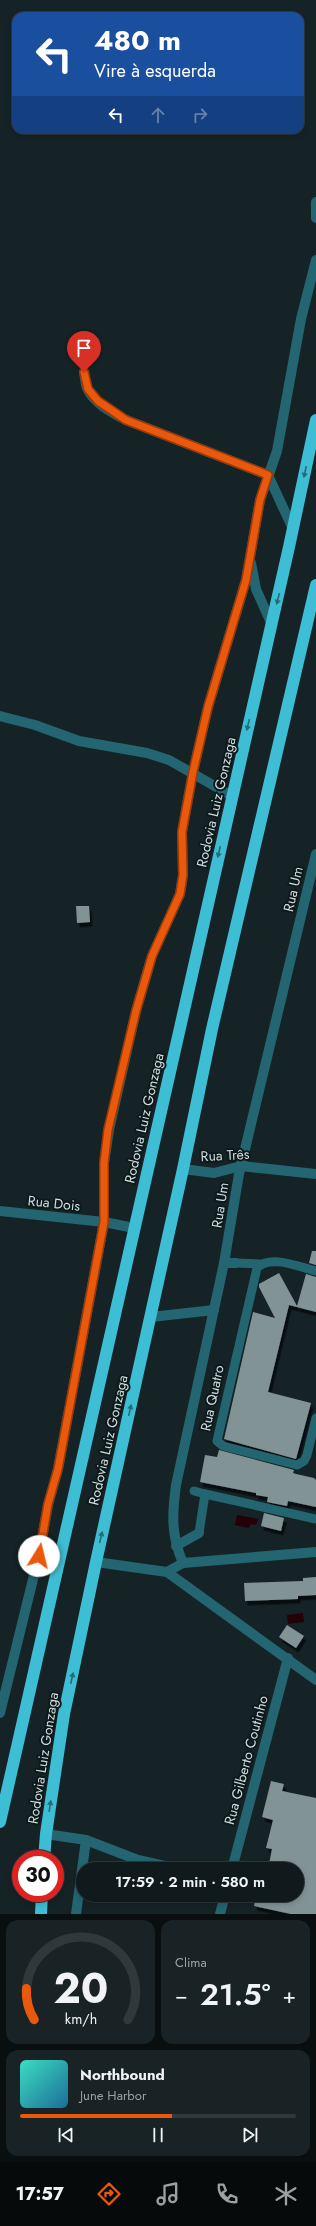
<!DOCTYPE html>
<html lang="pt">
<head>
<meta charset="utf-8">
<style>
	:root { --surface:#101a1c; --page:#192325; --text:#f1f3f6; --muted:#9ca1a3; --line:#30383b; --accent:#ea580c }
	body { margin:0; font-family:Jost,sans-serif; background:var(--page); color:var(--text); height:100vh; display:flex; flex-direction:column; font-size:15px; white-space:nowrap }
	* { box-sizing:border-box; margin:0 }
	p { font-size:13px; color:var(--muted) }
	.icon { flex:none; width:22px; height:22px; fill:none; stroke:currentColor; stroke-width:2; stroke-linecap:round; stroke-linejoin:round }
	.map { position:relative; height:1914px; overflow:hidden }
	.details { display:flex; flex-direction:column; gap:6px; padding:6px; background:#090e0f; flex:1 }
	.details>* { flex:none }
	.banner { position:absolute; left:12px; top:12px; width:292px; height:122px; border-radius:12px; box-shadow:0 2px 6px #0003,0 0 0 1px var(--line); background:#1a4fa0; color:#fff; overflow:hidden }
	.speed { position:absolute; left:12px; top:1850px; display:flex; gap:8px; font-size:20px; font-weight:700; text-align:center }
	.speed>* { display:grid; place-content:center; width:52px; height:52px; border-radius:50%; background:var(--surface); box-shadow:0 2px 6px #0003,0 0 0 1px var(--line); line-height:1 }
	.speed .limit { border:6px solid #d22; background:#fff; color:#111 }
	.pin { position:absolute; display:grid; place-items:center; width:34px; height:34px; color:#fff; margin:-41px -17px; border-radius:50% 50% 50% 0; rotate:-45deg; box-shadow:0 0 4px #0007 }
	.pin .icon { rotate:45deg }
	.me { position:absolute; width:44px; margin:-22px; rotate:9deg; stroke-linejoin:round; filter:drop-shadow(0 0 3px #0008) }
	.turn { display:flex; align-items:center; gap:14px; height:84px; padding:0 16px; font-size:18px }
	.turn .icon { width:52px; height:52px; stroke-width:2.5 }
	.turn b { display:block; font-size:28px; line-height:34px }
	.lanes { display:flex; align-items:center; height:38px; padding:0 16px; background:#0003; justify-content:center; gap:20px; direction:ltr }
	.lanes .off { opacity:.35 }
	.big { font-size:30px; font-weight:600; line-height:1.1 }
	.details .tile { flex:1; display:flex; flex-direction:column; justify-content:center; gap:6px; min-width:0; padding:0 14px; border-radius:12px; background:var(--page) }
	.details .dial { align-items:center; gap:0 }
	.dial svg { height:104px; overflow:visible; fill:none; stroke:var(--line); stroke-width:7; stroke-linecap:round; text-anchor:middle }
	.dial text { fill:var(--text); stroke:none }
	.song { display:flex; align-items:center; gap:12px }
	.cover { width:48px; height:48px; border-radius:6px; background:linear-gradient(135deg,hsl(170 70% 55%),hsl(200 70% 35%)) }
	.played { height:4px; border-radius:2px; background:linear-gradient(90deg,var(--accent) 55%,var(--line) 55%) }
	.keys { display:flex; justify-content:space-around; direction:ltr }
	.heat { display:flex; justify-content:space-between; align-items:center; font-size:22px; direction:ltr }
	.details .tiles { flex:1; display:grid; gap:6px; grid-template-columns:1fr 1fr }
	.tile:last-child { grid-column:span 2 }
	.trip { position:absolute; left:76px; top:1862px; width:228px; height:40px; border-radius:20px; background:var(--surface); box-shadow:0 2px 6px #0003,0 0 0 1px var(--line); font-weight:600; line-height:40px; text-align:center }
	.dock { display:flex; height:64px; justify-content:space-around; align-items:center; background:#060a0b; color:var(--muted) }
	.dock .icon { width:28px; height:28px }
	.dock .on { color:var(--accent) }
	.dock b { font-size:18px; color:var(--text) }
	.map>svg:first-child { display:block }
	.water { fill:#240007 }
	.building { fill:#829396; filter:url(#shadow) }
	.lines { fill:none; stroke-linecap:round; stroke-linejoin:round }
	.lane { stroke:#236570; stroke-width:9 }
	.street { stroke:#236570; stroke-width:10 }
	.highway { stroke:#3ebed4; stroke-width:12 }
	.oneway { fill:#256c78 }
	.route-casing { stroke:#983908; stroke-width:10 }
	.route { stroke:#ea580c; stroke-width:7 }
	.labels { text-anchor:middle; stroke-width:4; stroke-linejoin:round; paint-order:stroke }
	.street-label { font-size:14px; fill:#d3dcde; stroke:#0c1a1c }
</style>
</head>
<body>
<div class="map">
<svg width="316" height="1914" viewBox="0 0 316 1914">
	<defs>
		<filter id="shadow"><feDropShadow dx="2.5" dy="4.5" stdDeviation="0" flood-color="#0009"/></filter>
	</defs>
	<rect width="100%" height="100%" fill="#152326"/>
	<!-- water -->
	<g class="water">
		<polygon points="237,1515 258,1519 256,1525 251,1524 249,1528 235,1525"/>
		<polygon points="303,1613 304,1622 288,1624 287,1615"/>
	</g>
	<!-- building -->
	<g class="building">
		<polygon points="76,906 89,906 90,922 77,923"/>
		<polygon points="312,1251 316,1251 316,1265 309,1263"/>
		<polygon points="279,1273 297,1306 306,1274 316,1277 316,1312 289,1305 268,1392 311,1403 296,1459 224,1439 253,1312 275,1318 259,1287 259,1284"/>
		<polygon points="219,1450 294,1470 293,1473 296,1474 314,1478 316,1480 316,1507 288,1501 287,1506 267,1502 268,1497 256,1495 256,1493 200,1482 205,1455 217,1457"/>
		<polygon points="264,1513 284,1518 281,1531 261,1526"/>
		<polygon points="316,1577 316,1595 298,1596 298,1599 245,1601 244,1583 303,1581 303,1578"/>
		<polygon points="287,1625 304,1636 296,1648 279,1637"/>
		<polygon points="271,1781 284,1784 282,1791 316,1798 316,1914 291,1914 254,1906 256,1895 297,1895 297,1869 268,1869 272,1849 266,1848 273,1820 262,1817"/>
	</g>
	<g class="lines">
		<!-- lane -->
		<g class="lane">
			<polyline points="236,1263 260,1264"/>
			<path d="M316 1271C299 1267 270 1254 257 1268L217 1441 223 1446 297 1465 304 1461 307 1455 316 1418"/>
			<polyline points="194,1491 205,1494"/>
			<polyline points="199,1533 205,1494 316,1519"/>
		</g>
		<!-- street -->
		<g class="street">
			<polyline points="316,202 316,218"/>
			<path d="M84 372C85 377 85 383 87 388 93 403 113 413 126 420L268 475 293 529"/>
			<polyline points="251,563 256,589 272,625"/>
			<polyline points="0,716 35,725 79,741 147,753 169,760 232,796"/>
			<polyline points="183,1169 214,1173 241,1166 316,1174"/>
			<polyline points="0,1211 104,1222 134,1228"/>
			<polyline points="224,1263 236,1263"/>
			<polyline points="151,1317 214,1310"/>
			<polyline points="176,1546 199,1533"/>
			<polyline points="96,1562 167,1572 316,1680"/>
			<path d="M183 1563C171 1535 172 1515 176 1485L224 1263 239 1174 316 854"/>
			<polyline points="167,1572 183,1563 316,1552"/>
			<polyline points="0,1713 39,1555 48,1505 58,1469 104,1222 104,1163 109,1130 136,1011 152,956 180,894 183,875 182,832 193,772 208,707 246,580 260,500 277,451 301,319 316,260"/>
			<polyline points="46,1834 86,1840 138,1860 178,1869"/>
			<polyline points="232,1869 288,1658"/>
			<polyline points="76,1914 86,1840"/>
			<polyline points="220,1914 225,1895"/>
		</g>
		<!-- highway -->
		<g class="highway">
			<polyline points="0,1822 289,547 316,420"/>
			<polyline points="44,1859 46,1834 64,1714 96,1562 183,1169 212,1029 316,585"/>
			<polyline points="41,1914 42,1893"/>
		</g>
	</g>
	<!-- one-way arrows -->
	<defs><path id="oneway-solid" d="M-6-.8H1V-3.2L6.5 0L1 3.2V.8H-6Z"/></defs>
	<g class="oneway">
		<use href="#oneway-solid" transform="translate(305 472) rotate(102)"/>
		<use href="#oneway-solid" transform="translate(278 599) rotate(103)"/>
		<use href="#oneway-solid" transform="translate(248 725) rotate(103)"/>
		<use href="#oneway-solid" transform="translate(219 852) rotate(103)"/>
		<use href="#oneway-solid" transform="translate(130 1410) rotate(-77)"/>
		<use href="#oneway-solid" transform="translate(101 1537) rotate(-77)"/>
		<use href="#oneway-solid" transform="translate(72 1678) rotate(-78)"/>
		<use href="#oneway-solid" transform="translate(50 1806) rotate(-81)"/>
	</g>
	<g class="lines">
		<defs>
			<polyline id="route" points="39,1556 48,1504 58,1469 104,1222 104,1163 108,1130 136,1011 152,956 180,894 183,875 182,832 193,772 208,707 246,580 260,500 268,475 126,420 98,401 88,389 84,372"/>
		</defs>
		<!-- route casing -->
		<use href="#route" class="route-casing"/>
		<!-- route -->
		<use href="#route" class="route"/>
	</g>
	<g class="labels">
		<!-- street labels -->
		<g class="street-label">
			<text transform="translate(216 802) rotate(-77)" y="5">Rodovia Luiz Gonzaga</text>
			<text transform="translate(293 889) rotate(-77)" y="5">Rua Um</text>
			<text transform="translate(144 1118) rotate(-77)" y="5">Rodovia Luiz Gonzaga</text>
			<text transform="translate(225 1155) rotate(-3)" y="5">Rua Três</text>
			<text transform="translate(54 1203) rotate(6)" y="5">Rua Dois</text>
			<text transform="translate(220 1205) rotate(-81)" y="5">Rua Um</text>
			<text transform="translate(212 1398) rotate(-78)" y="5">Rua Quatro</text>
			<text transform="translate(108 1440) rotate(-77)" y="5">Rodovia Luiz Gonzaga</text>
			<text transform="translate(43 1758) rotate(-81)" y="5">Rodovia Luiz Gonzaga</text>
			<text transform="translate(246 1760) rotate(-75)" y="5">Rua Gilberto Coutinho</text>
		</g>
	</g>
</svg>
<div class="speed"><div class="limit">30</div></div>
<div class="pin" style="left:84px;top:372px;background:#d93025"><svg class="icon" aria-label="arrive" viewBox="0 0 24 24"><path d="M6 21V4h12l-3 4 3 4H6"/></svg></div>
<svg class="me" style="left:39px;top:1556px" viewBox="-20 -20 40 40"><circle r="19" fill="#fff"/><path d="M0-13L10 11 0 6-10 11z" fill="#ea580c"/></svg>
<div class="trip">17:59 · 2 min · 580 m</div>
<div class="banner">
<div class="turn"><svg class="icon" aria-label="left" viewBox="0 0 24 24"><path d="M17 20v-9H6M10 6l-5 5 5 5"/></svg><div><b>480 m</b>Vire à esquerda</div></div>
<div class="lanes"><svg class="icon" aria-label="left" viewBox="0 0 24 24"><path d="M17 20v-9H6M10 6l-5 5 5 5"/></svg><svg class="icon off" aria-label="ahead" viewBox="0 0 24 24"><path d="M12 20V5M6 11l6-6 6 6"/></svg><svg class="icon off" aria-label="right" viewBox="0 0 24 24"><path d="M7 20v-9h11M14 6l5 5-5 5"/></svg></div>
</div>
</div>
<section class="details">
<div class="tiles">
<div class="tile dial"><svg viewBox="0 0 100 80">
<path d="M14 69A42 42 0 1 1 86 69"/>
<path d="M14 69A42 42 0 0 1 8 45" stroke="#ea580c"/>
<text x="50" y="56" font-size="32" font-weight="700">20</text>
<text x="50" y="72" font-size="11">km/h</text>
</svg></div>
<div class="tile"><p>Clima</p>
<div class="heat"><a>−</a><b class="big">21.5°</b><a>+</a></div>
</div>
<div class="tile">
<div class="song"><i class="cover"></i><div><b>Northbound</b><p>June Harbor</p></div></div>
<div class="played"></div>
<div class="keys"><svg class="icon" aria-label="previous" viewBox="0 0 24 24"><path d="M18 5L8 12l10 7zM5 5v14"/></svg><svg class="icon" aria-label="pause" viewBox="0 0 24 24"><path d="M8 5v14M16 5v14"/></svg><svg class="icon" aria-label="next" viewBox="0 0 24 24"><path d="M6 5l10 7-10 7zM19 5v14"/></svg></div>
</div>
</div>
</section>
<nav class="dock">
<b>17:57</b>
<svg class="icon on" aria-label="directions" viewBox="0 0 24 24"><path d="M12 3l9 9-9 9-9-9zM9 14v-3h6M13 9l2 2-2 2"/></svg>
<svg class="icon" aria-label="music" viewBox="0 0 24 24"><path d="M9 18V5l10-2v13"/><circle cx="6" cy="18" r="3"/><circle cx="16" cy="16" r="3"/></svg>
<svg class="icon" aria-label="phone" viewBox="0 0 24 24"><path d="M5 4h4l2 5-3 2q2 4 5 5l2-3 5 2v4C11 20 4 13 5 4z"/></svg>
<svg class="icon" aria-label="climate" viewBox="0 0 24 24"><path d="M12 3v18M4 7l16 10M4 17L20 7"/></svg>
</nav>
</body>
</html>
